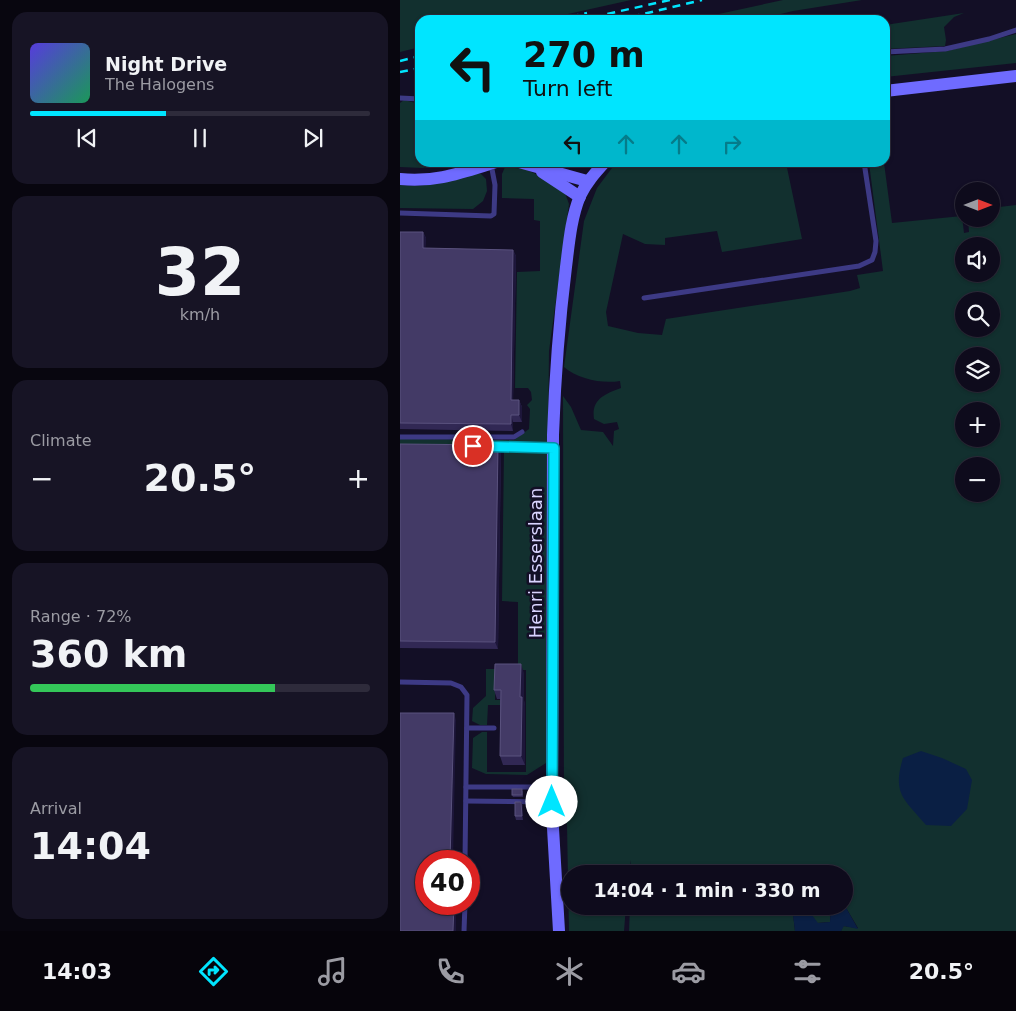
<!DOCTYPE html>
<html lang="en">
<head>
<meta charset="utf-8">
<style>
	:root { --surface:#0e0b1c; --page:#171425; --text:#f1f3f6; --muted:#9b9ba3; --line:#2e2b3b; --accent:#00e5ff }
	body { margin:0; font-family:"DejaVu Sans",sans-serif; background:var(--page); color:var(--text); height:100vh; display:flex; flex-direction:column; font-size:19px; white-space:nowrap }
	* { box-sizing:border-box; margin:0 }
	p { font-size:16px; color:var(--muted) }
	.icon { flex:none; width:28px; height:28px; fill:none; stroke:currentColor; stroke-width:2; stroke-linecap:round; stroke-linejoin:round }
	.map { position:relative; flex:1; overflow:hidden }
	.drawer { display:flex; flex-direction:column; gap:12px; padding:12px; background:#08060f; width:400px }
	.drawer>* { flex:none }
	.banner { position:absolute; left:15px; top:15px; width:475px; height:152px; border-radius:15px; box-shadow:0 1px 4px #0004,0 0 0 1px var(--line); background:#00e5ff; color:#111; overflow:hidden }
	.needle { width:32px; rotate:90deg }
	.fabs { position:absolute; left:555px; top:182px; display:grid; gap:10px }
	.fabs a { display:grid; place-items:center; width:45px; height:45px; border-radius:50%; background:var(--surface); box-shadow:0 1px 4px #0004,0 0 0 1px var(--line); font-size:25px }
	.speed { position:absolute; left:15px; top:850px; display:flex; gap:10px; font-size:25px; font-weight:700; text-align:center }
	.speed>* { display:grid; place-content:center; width:65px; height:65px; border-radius:50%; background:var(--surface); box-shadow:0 1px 4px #0004,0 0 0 1px var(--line); line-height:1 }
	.speed .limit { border:8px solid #d22; background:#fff; color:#111 }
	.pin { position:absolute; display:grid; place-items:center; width:42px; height:42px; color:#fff; margin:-21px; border:2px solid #fff; border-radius:50%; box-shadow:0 1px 5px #0007 }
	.me { position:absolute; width:55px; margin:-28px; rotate:0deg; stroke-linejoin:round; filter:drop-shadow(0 0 4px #0008) }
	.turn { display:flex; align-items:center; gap:18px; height:105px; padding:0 25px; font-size:22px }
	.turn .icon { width:65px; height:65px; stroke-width:2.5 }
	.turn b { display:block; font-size:35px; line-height:42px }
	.lanes { display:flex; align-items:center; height:48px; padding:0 25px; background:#0003; justify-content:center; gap:25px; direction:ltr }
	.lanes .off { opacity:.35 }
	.big { font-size:38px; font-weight:600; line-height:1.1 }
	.drawer .tile { flex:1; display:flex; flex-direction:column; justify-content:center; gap:8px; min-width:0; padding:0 18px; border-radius:15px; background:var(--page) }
	.drawer .dial { align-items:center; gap:0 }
	.dial b { font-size:65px; line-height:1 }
	.song { display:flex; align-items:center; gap:15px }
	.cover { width:60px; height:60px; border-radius:8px; background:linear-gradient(135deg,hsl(250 70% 55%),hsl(150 70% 35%)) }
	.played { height:5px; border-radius:2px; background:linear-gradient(90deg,var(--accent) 40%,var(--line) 40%) }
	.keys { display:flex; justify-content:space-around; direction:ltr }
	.heat { display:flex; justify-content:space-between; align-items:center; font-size:28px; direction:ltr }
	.charge { height:8px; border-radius:4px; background:linear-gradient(90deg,#34c759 72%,var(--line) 0) }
	.trip { position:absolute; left:161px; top:865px; width:292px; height:50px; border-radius:25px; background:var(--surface); box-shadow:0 1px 4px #0004,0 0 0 1px var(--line); font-weight:600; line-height:50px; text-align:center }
	.menu { display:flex; height:80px; justify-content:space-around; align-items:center; background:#06040b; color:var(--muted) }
	.menu .icon { width:35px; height:35px }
	.menu .on { color:var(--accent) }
	.menu b { font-size:22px; color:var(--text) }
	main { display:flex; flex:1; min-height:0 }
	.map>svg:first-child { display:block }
	.green { fill:#12302f; fill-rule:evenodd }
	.water { fill:#0a1f44 }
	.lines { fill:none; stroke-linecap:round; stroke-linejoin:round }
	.lane { stroke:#3d3a85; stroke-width:5 }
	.secondary { stroke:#6f6bff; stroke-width:12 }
	.rail { stroke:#00e5ff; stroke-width:2.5; stroke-dasharray:8 6; stroke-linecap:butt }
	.wall { fill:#312854 }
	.shaded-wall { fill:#1d163a }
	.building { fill:#433a66; stroke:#5a527e }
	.route-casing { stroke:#0095a6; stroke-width:12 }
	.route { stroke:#00e5ff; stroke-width:9 }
	.labels { text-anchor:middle; stroke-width:5; stroke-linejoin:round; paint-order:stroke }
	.street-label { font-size:18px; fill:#d9d4ff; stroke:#130f26 }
</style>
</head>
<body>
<main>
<section class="drawer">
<div class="tile">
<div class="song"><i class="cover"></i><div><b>Night Drive</b><p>The Halogens</p></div></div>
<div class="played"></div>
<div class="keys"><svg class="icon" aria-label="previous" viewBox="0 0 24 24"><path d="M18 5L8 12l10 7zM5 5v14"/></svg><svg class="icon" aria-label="pause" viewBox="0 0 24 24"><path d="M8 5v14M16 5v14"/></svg><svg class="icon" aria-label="next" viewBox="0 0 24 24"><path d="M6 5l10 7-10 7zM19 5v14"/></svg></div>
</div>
<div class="tile dial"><b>32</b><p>km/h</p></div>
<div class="tile"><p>Climate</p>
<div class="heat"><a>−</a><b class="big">20.5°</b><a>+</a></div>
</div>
<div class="tile"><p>Range · 72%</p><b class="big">360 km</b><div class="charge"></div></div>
<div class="tile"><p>Arrival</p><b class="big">14:04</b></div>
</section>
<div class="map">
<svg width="616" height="931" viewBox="0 0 616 931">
	<rect width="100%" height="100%" fill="#130f26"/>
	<!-- green -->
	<g class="green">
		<polygon points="0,0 231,0 141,20 20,20 20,47 0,52"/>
		<polygon points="383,0 462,0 393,11 356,20 291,20"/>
		<polygon points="564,13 554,17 544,27 546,40 545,46 485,49 485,25"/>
		<polygon points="616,34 616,63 485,77 485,56 547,51"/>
		<polygon points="4,100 20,104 20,162 50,163 23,168 0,167 0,103"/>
		<path d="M210 163H386L402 239 322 252 317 231 265 238V245L245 244 223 234 206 312 208 326 238 333 262 335 266 319 450 291 460 288 457 275 483 271 469 163H484L492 223 562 216 564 233 569 232 568 219H591V208L616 205V931H441L443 926 458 928 445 906V874H231V860L229 874H170V906H226L224 931H169L167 825 164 811 163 396 171 407 181 430 203 432 213 446 214 431 219 429 217 422 204 424 194 419C191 399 205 394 221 388L220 381C202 384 178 379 164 367L184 221 197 188 212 168ZM564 246H591V274H564ZM564 301H591V329H564ZM564 356H591V384H564ZM564 411H591V439H564ZM564 466H591V494H564Z"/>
		<polygon points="105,167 125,169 144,178 165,193 169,204 149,351 148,445 0,444 0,439 114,440 129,429 130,409 127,405 132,400 131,392 128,388 115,388 117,272 140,271 140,221 134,220 134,199 102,198 102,174"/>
		<path d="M76 174H81L86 179 87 191 83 201 73 209 0 208V185C27 188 50 181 76 174Z"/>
		<polygon points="104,450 147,451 146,763 127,775 86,774 72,768 73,738 82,732 87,732 87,772 126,772 126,670 118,670 118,602 102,601"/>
		<polygon points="86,669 95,669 95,700 103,700 103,705 88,705 87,725 80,725 72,721 73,708 86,696"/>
		<polygon points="230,906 392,906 395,931 229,931"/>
		<polygon points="405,906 431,906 430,922 417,923"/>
	</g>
	<!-- water -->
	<g class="water">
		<path d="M521 751 542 758 566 769 572 780 567 809 551 826 526 825C504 799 492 794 503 758Z"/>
		<polygon points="392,906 405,906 418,923 430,922 431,906 445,906 458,929 444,926 441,931 395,931"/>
	</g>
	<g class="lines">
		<!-- lane -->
		<g class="lane">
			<polyline points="485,52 545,49 589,39 616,30"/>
			<polyline points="0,98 20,99"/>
			<polyline points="0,213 91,216 94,214 95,185 91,164"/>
			<polyline points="244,298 459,266 472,260 475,252 476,241 464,162"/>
			<polyline points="0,437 114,437 122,432"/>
			<polyline points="93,447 152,448"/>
			<polyline points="0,682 51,683 61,687 67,695 65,861"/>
			<polyline points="67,728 94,728"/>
			<polyline points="66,787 152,787"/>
			<polyline points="66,801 152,802"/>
			<polyline points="64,931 65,904"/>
		</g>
		<!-- secondary -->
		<g class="secondary">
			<polyline points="485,91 616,76"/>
			<polyline points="119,162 187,181"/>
			<polyline points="142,172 180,197"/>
			<path d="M0 179C35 183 63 172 96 162"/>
			<path d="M159 931 152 811 153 435C155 378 159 323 166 267 169 243 171 218 180 196 186 183 195 173 205 162"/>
		</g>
		<!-- rail -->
		<g class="rail">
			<polyline points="157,20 187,13"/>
			<polyline points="180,20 270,0"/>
			<polyline points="218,20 302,0"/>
			<polyline points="0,61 20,56"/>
			<polyline points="0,72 20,68"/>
		</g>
	</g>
	<!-- wall -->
	<g class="wall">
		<polygon points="0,232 23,232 26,238 25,248 113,250 116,256 113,400 119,400 122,407 122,422 113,422 113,431 0,429"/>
		<polygon points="0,444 98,445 101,452 98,649 0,648"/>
		<polygon points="124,673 124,700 125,706 125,765 103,765 100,756 100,699 97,699 94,690"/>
		<polygon points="123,791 123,797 113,797 112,795"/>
		<polygon points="121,802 123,806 123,820 116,820 115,816"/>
	</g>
	<!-- shaded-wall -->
	<g class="shaded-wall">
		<polygon points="23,232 26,238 25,254 23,248"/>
		<polygon points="113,250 116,256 113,407 111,400"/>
		<polygon points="119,400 122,407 122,422 119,415"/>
		<polygon points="111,415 113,422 113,431 111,424"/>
		<polygon points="98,445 101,452 98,649 95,642"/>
		<polygon points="121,664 124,673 124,700 125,706 125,765 121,756 120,697"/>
		<polygon points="54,713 56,720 53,861 50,861"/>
		<polygon points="121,802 123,806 123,820 122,816"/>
		<polygon points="54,904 56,904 56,931 53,931"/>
	</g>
	<!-- building -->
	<g class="building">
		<polygon points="0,232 23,232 23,248 113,250 111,400 119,400 119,415 111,415 111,424 0,423"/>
		<polygon points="0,444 98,445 95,642 0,641"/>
		<polygon points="95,664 121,664 120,697 122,697 121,756 100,756 101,690 94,690"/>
		<polygon points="0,713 54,713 50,861 26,861 26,904 54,904 53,931 0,931"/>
		<rect x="112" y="789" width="10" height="6"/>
		<polygon points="115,802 121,802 122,816 115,816"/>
	</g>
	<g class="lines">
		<defs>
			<polyline id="route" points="73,446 154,448 152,802"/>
		</defs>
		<!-- route casing -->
		<use href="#route" class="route-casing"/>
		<!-- route -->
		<use href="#route" class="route"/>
	</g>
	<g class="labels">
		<!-- street labels -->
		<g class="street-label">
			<text transform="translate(136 563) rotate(-90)" y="6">Henri Esserslaan</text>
		</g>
	</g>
</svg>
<div class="fabs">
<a><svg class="needle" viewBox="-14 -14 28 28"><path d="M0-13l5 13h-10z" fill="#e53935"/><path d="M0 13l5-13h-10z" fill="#9b9ba3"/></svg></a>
<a><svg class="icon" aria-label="sound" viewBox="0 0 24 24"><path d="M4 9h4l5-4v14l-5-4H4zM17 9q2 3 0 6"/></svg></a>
<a><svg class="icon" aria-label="search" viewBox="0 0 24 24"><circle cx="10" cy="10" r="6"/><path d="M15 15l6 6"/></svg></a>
<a><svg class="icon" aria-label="layers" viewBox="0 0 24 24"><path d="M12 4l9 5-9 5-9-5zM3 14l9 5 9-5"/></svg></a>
<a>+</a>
<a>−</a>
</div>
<div class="speed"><div class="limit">40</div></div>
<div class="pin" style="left:73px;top:446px;background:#d93025"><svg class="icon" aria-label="arrive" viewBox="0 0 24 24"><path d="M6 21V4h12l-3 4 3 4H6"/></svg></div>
<svg class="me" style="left:152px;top:802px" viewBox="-20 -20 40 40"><circle r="19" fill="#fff"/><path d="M0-13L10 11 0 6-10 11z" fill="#00e5ff"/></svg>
<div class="trip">14:04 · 1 min · 330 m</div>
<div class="banner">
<div class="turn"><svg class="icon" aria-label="left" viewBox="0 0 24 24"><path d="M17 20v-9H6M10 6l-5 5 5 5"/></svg><div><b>270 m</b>Turn left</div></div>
<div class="lanes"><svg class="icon" aria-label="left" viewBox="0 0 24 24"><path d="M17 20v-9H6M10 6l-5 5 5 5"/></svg><svg class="icon off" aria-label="ahead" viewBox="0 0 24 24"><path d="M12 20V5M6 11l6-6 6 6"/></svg><svg class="icon off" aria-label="ahead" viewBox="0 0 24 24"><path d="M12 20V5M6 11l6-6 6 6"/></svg><svg class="icon off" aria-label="right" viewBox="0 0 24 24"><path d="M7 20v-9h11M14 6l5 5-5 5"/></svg></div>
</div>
</div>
</main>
<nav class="menu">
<b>14:03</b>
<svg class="icon on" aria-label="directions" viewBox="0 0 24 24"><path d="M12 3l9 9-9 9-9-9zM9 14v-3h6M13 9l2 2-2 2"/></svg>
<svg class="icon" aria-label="music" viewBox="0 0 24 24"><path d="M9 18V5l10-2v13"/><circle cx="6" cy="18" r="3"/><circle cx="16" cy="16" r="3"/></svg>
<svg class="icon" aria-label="phone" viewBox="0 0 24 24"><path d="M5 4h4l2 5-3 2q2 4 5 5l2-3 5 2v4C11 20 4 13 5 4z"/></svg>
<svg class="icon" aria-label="climate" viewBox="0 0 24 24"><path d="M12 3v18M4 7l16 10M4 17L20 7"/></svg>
<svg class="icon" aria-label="car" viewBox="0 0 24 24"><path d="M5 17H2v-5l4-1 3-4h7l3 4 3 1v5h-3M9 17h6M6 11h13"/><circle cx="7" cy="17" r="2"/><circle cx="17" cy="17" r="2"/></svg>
<svg class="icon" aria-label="filters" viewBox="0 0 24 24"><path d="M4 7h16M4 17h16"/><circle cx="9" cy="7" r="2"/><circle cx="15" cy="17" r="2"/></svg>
<b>20.5°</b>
</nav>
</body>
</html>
